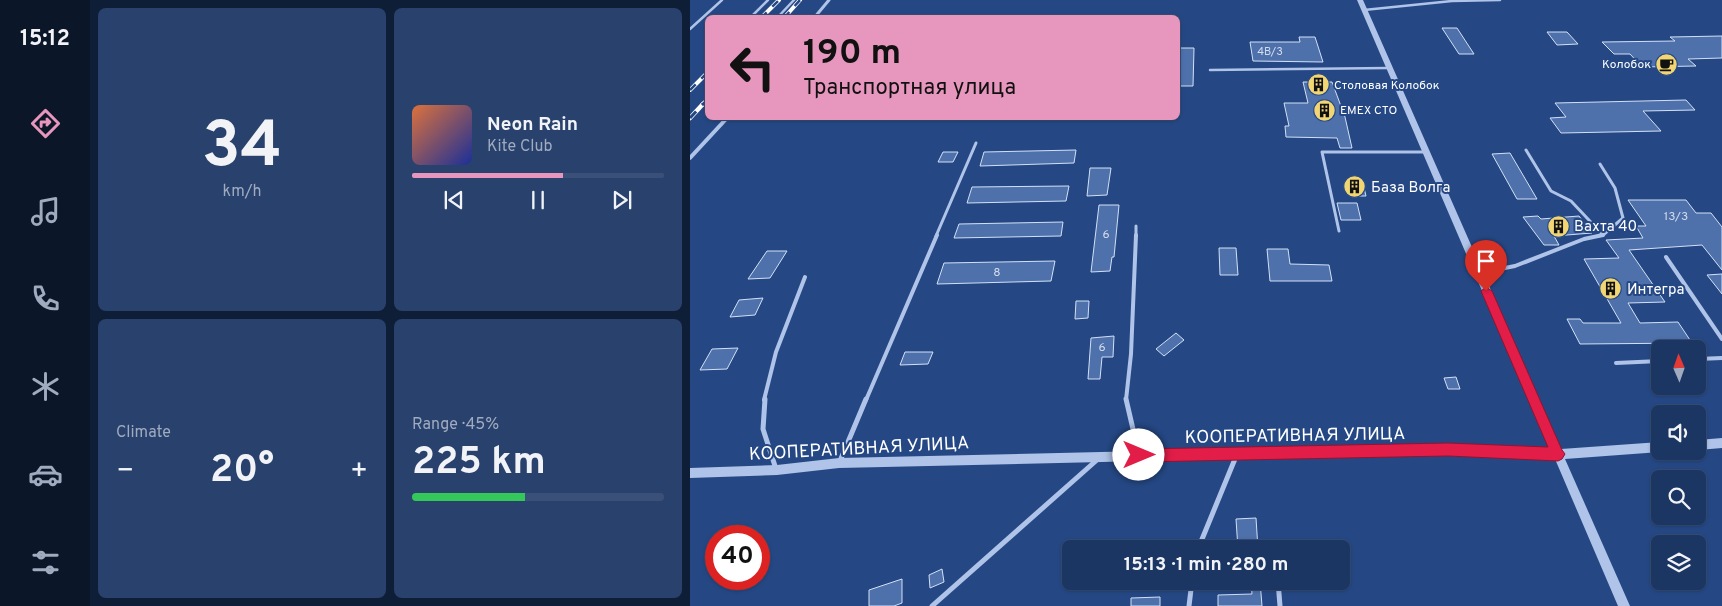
<!DOCTYPE html>
<html lang="en">
<head>
<meta charset="utf-8">
<style>
	:root { --surface:#1c3664; --page:#29416d; --text:#f1f3f6; --muted:#a0abbf; --line:#3a5078; --accent:#e797bd }
	body { margin:0; font-family:Overpass,sans-serif; background:var(--page); color:var(--text); height:100vh; display:flex; flex-direction:column; font-size:19px; white-space:nowrap }
	* { box-sizing:border-box; margin:0 }
	p { font-size:16px; color:var(--muted) }
	.icon { flex:none; width:28px; height:28px; fill:none; stroke:currentColor; stroke-width:2; stroke-linecap:round; stroke-linejoin:round }
	.map { position:relative; flex:1; overflow:hidden }
	.side { display:flex; flex-direction:column; gap:8px; padding:8px; background:#0f1e37; width:600px }
	.side>* { flex:none }
	.hud { position:absolute; left:15px; top:15px; width:475px; height:105px; border-radius:8px; box-shadow:0 1px 4px #0004,0 0 0 1px var(--line); background:#e797bd; color:#111; overflow:hidden }
	.needle { width:32px; rotate:358deg }
	.controls { position:absolute; left:961px; top:340px; display:grid; gap:10px }
	.controls a { display:grid; place-items:center; width:55px; height:55px; border-radius:8px; background:var(--surface); box-shadow:0 1px 4px #0004,0 0 0 1px var(--line); font-size:25px }
	.speed { position:absolute; left:15px; top:525px; display:flex; gap:10px; font-size:25px; font-weight:700; text-align:center }
	.speed>* { display:grid; place-content:center; width:65px; height:65px; border-radius:50%; background:var(--surface); box-shadow:0 1px 4px #0004,0 0 0 1px var(--line); line-height:1 }
	.speed .limit { border:8px solid #d22; background:#fff; color:#111 }
	.pin { position:absolute; display:grid; place-items:center; width:42px; height:42px; color:#fff; margin:-51px -21px; border-radius:50% 50% 50% 0; rotate:-45deg; box-shadow:0 0 5px #0007 }
	.pin .icon { rotate:45deg }
	.me { position:absolute; width:55px; margin:-28px; rotate:90deg; stroke-linejoin:round; filter:drop-shadow(0 0 4px #0008) }
	.turn { display:flex; align-items:center; gap:18px; height:105px; padding:0 15px; font-size:22px }
	.turn .icon { width:65px; height:65px; stroke-width:2.5 }
	.turn b { display:block; font-size:35px; line-height:42px }
	.big { font-size:38px; font-weight:700; line-height:1.1 }
	.side .widget { flex:1; display:flex; flex-direction:column; justify-content:center; gap:8px; min-width:0; padding:0 18px; border-radius:8px; background:var(--page) }
	.side .dial { align-items:center; gap:0 }
	.dial b { font-size:65px; line-height:1 }
	.song { display:flex; align-items:center; gap:15px }
	.cover { width:60px; height:60px; border-radius:8px; background:linear-gradient(135deg,hsl(20 70% 55%),hsl(230 70% 35%)) }
	.played { height:5px; border-radius:2px; background:linear-gradient(90deg,var(--accent) 60%,var(--line) 60%) }
	.keys { display:flex; justify-content:space-around; direction:ltr }
	.heat { display:flex; justify-content:space-between; align-items:center; font-size:28px; direction:ltr }
	.charge { height:8px; border-radius:4px; background:linear-gradient(90deg,#34c759 45%,var(--line) 0) }
	.side .tiles { flex:1; display:grid; gap:8px; grid-template-columns:repeat(2,1fr) }
	.trip { position:absolute; left:372px; top:540px; width:288px; height:50px; border-radius:8px; background:var(--surface); box-shadow:0 1px 4px #0004,0 0 0 1px var(--line); font-weight:700; line-height:50px; text-align:center }
	main { display:flex; flex:1; min-height:0 }
	.tabs { display:flex; flex-direction:column; width:90px; justify-content:space-around; align-items:center; background:#0b1628; color:var(--muted) }
	.tabs .icon { width:35px; height:35px }
	.tabs .selected { color:var(--accent) }
	.tabs b { font-size:22px; color:var(--text) }
	.map>svg:first-child { display:block }
	.building { fill:#4e71ac; stroke:#d3e0f6 }
	.lines { fill:none; stroke-linecap:round; stroke-linejoin:round }
	.service-far3 { stroke:#afc4e8; stroke-width:2.5 }
	.service-far2 { stroke:#afc4e8; stroke-width:3 }
	.service-far1 { stroke:#afc4e8; stroke-width:4 }
	.service { stroke:#afc4e8; stroke-width:5 }
	.minor-far1 { stroke:#afc4e8; stroke-width:3 }
	.minor { stroke:#afc4e8; stroke-width:4 }
	.tertiary { fill:#afc4e8; fill-rule:evenodd }
	.rail-far1-casing { stroke:#fff; stroke-width:4 }
	.rail-casing { stroke:#fff; stroke-width:4.5 }
	.rail-far1 { stroke:#254885; stroke-width:2.5; stroke-dasharray:8; stroke-linecap:butt }
	.rail { stroke:#254885; stroke-width:3; stroke-dasharray:9; stroke-linecap:butt }
	.route { fill:#e11d48; stroke:#92132f }
	.labels { text-anchor:middle; stroke-width:4; stroke-linejoin:round; paint-order:stroke }
	.far-number-label { font-size:11px; fill:#d3dcea }
	.far-poi-label { font-size:12px; fill:#fff; stroke:#254885; text-anchor:start }
	.number-label { font-size:12px; fill:#d3dcea }
	.poi-label { font-size:15px; fill:#fff; stroke:#254885; text-anchor:start }
	.near-street-label { font-size:18px; fill:#fff; stroke:#254885 }
</style>
</head>
<body>
<main>
<nav class="tabs">
<b>15:12</b>
<svg class="icon selected" aria-label="directions" viewBox="0 0 24 24"><path d="M12 3l9 9-9 9-9-9zM9 14v-3h6M13 9l2 2-2 2"/></svg>
<svg class="icon" aria-label="music" viewBox="0 0 24 24"><path d="M9 18V5l10-2v13"/><circle cx="6" cy="18" r="3"/><circle cx="16" cy="16" r="3"/></svg>
<svg class="icon" aria-label="phone" viewBox="0 0 24 24"><path d="M5 4h4l2 5-3 2q2 4 5 5l2-3 5 2v4C11 20 4 13 5 4z"/></svg>
<svg class="icon" aria-label="climate" viewBox="0 0 24 24"><path d="M12 3v18M4 7l16 10M4 17L20 7"/></svg>
<svg class="icon" aria-label="car" viewBox="0 0 24 24"><path d="M5 17H2v-5l4-1 3-4h7l3 4 3 1v5h-3M9 17h6M6 11h13"/><circle cx="7" cy="17" r="2"/><circle cx="17" cy="17" r="2"/></svg>
<svg class="icon" aria-label="filters" viewBox="0 0 24 24"><path d="M4 7h16M4 17h16"/><circle cx="9" cy="7" r="2"/><circle cx="15" cy="17" r="2"/></svg>
</nav>
<section class="side">
<div class="tiles">
<div class="widget dial"><b>34</b><p>km/h</p></div>
<div class="widget">
<div class="song"><i class="cover"></i><div><b>Neon Rain</b><p>Kite Club</p></div></div>
<div class="played"></div>
<div class="keys"><svg class="icon" aria-label="previous" viewBox="0 0 24 24"><path d="M18 5L8 12l10 7zM5 5v14"/></svg><svg class="icon" aria-label="pause" viewBox="0 0 24 24"><path d="M8 5v14M16 5v14"/></svg><svg class="icon" aria-label="next" viewBox="0 0 24 24"><path d="M6 5l10 7-10 7zM19 5v14"/></svg></div>
</div>
<div class="widget"><p>Climate</p>
<div class="heat"><a>−</a><b class="big">20°</b><a>+</a></div>
</div>
<div class="widget"><p>Range · 45%</p><b class="big">225 km</b><div class="charge"></div></div>
</div>
</section>
<div class="map">
<svg width="1032" height="606" viewBox="0 0 1032 606">
	<rect width="100%" height="100%" fill="#254885"/>
	<!-- building -->
	<g class="building">
		<polygon points="752,28 767,28 784,54 769,54"/>
		<polygon points="857,32 877,32 888,44 867,45"/>
		<polygon points="1032,36 1032,58 998,59 1006,66 952,67 940,54 924,54 912,42 985,41 980,37"/>
		<polygon points="609,37 625,37 633,62 563,61 560,42 610,42"/>
		<polygon points="488,48 504,48 503,86 488,86"/>
		<polygon points="613,82 642,82 655,117 662,148 650,148 647,138 596,137 595,126 599,126 594,103 618,103"/>
		<polygon points="996,100 1005,110 953,111 971,131 871,133 860,118 876,117 865,103"/>
		<polygon points="386,150 384,163 290,166 294,152"/>
		<polygon points="253,152 268,152 263,162 248,162"/>
		<polygon points="820,153 847,199 827,199 802,154"/>
		<polygon points="400,168 421,168 417,195 397,196"/>
		<polygon points="658,179 672,179 676,196 660,196 657,185 660,185"/>
		<polygon points="379,186 376,201 277,203 282,187"/>
		<polygon points="938,200 996,200 1006,213 1021,213 1032,227 1032,270 1012,245 939,250 975,302 938,303 950,323 988,322 1002,343 890,344 877,319 890,319 893,323 931,323 894,259 929,258 916,240 953,238 946,226 956,226"/>
		<polygon points="647,203 667,203 671,220 651,220"/>
		<polygon points="409,205 429,205 424,257 422,257 420,271 401,272"/>
		<polygon points="848,216 851,219 889,216 902,233 864,236 869,245 854,245 833,217"/>
		<polygon points="373,222 371,236 264,238 269,224"/>
		<polygon points="529,248 546,248 548,275 530,275"/>
		<polygon points="577,249 598,249 600,264 639,265 642,281 580,281"/>
		<polygon points="77,251 97,251 80,278 58,279"/>
		<polygon points="365,261 361,281 247,284 254,263"/>
		<polygon points="1032,274 1032,294 1017,275"/>
		<polygon points="73,298 65,315 40,317 49,300"/>
		<polygon points="386,301 399,301 398,318 385,319"/>
		<polygon points="486,333 494,340 474,356 466,349"/>
		<polygon points="424,336 423,357 412,357 410,379 398,379 401,338"/>
		<polygon points="48,348 37,369 10,370 22,349"/>
		<polygon points="215,352 243,352 238,364 210,365"/>
		<polygon points="766,377 770,389 758,389 754,378"/>
		<polygon points="566,518 568,549 548,549 546,519"/>
		<polygon points="252,569 254,582 240,588 239,575"/>
		<polygon points="212,579 212,603 204,606 179,606 179,590"/>
		<polygon points="561,581 570,581 572,606 528,606 528,595 562,594"/>
		<polygon points="470,597 470,606 441,606 441,598"/>
	</g>
	<g class="lines">
		<!-- service-far3 -->
		<g class="service-far3">
			<polyline points="674,10 762,1 810,0"/>
			<polyline points="60,18 78,0"/>
			<polyline points="87,18 104,0"/>
			<polyline points="0,29 32,0"/>
			<polyline points="520,70 699,68"/>
		</g>
		<!-- service-far2 -->
		<g class="service-far2">
			<polyline points="836,150 861,191 881,201 913,235"/>
			<polyline points="649,231 632,152 736,152"/>
			<polyline points="246,236 286,143"/>
			<polyline points="446,236 446,226"/>
			<polyline points="908,236 913,235 933,218 925,188 910,164"/>
		</g>
		<!-- service-far1 -->
		<g class="service-far1">
			<polyline points="976,257 1032,339"/>
			<polyline points="789,273 825,266 894,239 913,235"/>
			<polyline points="1008,359 1032,358"/>
			<polyline points="926,363 970,361"/>
			<polyline points="74,400 86,352 115,277"/>
			<polyline points="176,400 247,235"/>
			<polyline points="436,400 441,354 446,235"/>
		</g>
		<!-- service -->
		<g class="service">
			<polyline points="75,399 73,429 86,469"/>
			<polyline points="436,399 449,455"/>
			<polyline points="150,461 176,399"/>
			<polyline points="508,549 547,454"/>
			<polyline points="588,581 590,606"/>
			<polyline points="242,606 408,459"/>
			<polyline points="499,606 502,581"/>
		</g>
		<!-- minor-far1 -->
		<polyline class="minor-far1" points="124,18 139,0"/>
		<!-- minor -->
		<polyline class="minor" points="0,158 37,118"/>
		<!-- tertiary -->
		<g class="tertiary">
			<polygon points="667,0 673,0 871,449 970,442 970,451 972,451 970,452 875,459 940,606 928,606 865,459 759,454 149,468 87,475 0,478 0,468 87,465 149,458 759,444 860,449"/>
			<polygon points="1032,438 1032,448 1008,450 1008,440"/>
		</g>
		<defs>
			<g id="rail-far1">
				<polyline points="71,18 89,0"/>
				<polyline points="94,18 110,0"/>
				<polyline points="0,90 18,72"/>
				<polyline points="12,105 18,99"/>
			</g>
			<polyline id="rail" points="0,118 13,104"/>
		</defs>
		<!-- rail-far1 casing -->
		<use href="#rail-far1" class="rail-far1-casing"/>
		<!-- rail casing -->
		<use href="#rail" class="rail-casing"/>
		<!-- rail-far1 -->
		<use href="#rail-far1" class="rail-far1"/>
		<!-- rail -->
		<use href="#rail" class="rail"/>
	</g>
	<!-- route -->
	<polygon class="route" points="796,287 802,291 872,450 875,454 872,459 868,461 758,456 449,462 444,460 442,455 444,451 449,449 758,443 858,447 791,291"/>
	<!-- icons -->
	<defs>
		<symbol id="cafe-disc" viewBox="-11 -11 22 22"><circle r="9.5" fill="#f1d673" stroke="#254885"/><path d="M-5.5-4.5H6V0H3Q3 3.5 0 3.5H-2.5Q-5.5 3.5-5.5 0ZM3-3.2v2h1.7v-2ZM-6 4.5H4V6H-6Z" fill="#111"/></symbol>
		<symbol id="building-disc" viewBox="-11 -11 22 22"><circle r="9.5" fill="#f1d673" stroke="#254885"/><path d="M-4-6H4V6H1V3H-1V6H-4ZM-2.5-4.3h1.7v1.8h-1.7ZM.8-4.3h1.7v1.8H.8ZM-2.5-1h1.7V.8h-1.7ZM.8-1h1.7V.8H.8Z" fill="#111"/></symbol>
	</defs>
	<g fill-rule="evenodd">
		<use href="#cafe-disc" x="964" y="52" width="25" height="25"/>
		<use href="#building-disc" x="616" y="72" width="25" height="25"/>
		<use href="#building-disc" x="622" y="98" width="25" height="25"/>
		<use href="#building-disc" x="652" y="174" width="25" height="25"/>
		<use href="#building-disc" x="856" y="214" width="25" height="25"/>
		<use href="#building-disc" x="908" y="276" width="25" height="25"/>
	</g>
	<g class="labels">
		<!-- far-number labels -->
		<g class="far-number-label">
			<text x="580" y="55">4В/3</text>
		</g>
		<!-- far-poi labels -->
		<g class="far-poi-label">
			<text x="961" y="68" text-anchor="end">Колобок</text>
			<text x="644" y="89">Столовая Колобок</text>
			<text x="650" y="114">EMEX СТО</text>
		</g>
		<!-- number labels -->
		<g class="number-label">
			<text x="986" y="220">13/3</text>
			<text x="416" y="238">6</text>
			<text x="307" y="276">8</text>
			<text x="412" y="351">6</text>
		</g>
		<!-- poi labels -->
		<g class="poi-label">
			<text x="681" y="192">База Волга</text>
			<text x="884" y="231">Вахта 40</text>
			<text x="937" y="294">Интегра</text>
		</g>
		<!-- near-street labels -->
		<g class="near-street-label">
			<text transform="translate(605 435) rotate(-1)" y="6">КООПЕРАТИВНАЯ УЛИЦА</text>
			<text transform="translate(169 448) rotate(-3)" y="6">КООПЕРАТИВНАЯ УЛИЦА</text>
		</g>
	</g>
</svg>
<div class="controls">
<a><svg class="needle" viewBox="-14 -14 28 28"><path d="M0-13l5 13h-10z" fill="#e53935"/><path d="M0 13l5-13h-10z" fill="#a0abbf"/></svg></a>
<a><svg class="icon" aria-label="sound" viewBox="0 0 24 24"><path d="M4 9h4l5-4v14l-5-4H4zM17 9q2 3 0 6"/></svg></a>
<a><svg class="icon" aria-label="search" viewBox="0 0 24 24"><circle cx="10" cy="10" r="6"/><path d="M15 15l6 6"/></svg></a>
<a><svg class="icon" aria-label="layers" viewBox="0 0 24 24"><path d="M12 4l9 5-9 5-9-5zM3 14l9 5 9-5"/></svg></a>
</div>
<div class="speed"><div class="limit">40</div></div>
<div class="pin" style="left:796px;top:291px;background:#d93025"><svg class="icon" aria-label="arrive" viewBox="0 0 24 24"><path d="M6 21V4h12l-3 4 3 4H6"/></svg></div>
<svg class="me" style="left:449px;top:455px" viewBox="-20 -20 40 40"><circle r="19" fill="#fff"/><path d="M0-13L10 11 0 6-10 11z" fill="#e11d48"/></svg>
<div class="trip">15:13 · 1 min · 280 m</div>
<div class="hud">
<div class="turn"><svg class="icon" aria-label="left" viewBox="0 0 24 24"><path d="M17 20v-9H6M10 6l-5 5 5 5"/></svg><div><b>190 m</b>Транспортная улица</div></div>
</div>
</div>
</main>
</body>
</html>
